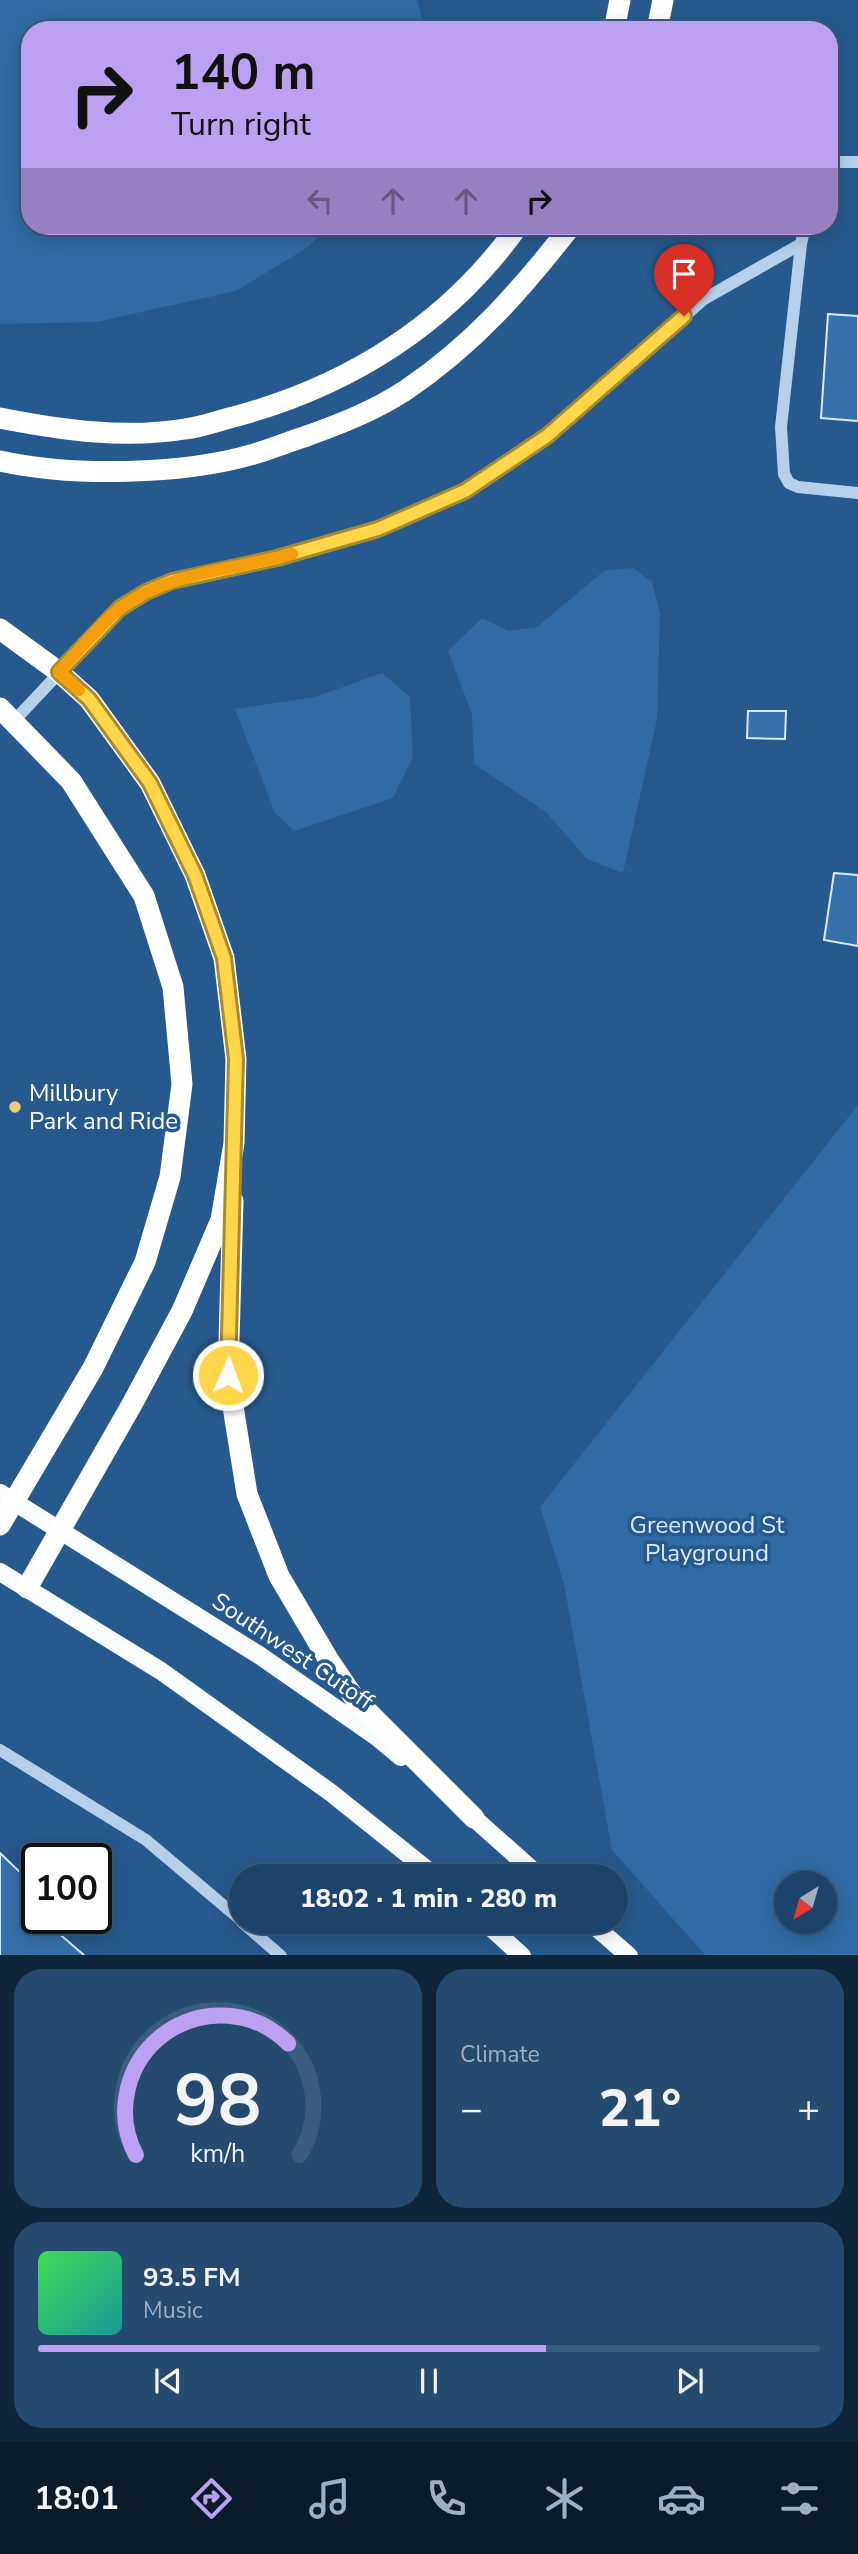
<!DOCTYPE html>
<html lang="en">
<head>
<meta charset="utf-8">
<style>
	:root { --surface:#1c436a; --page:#254a70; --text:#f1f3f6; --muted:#a0b0c1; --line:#3a5c7e; --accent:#bca0f2 }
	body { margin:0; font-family:"Nunito Sans",sans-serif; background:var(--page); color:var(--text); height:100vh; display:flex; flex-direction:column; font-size:26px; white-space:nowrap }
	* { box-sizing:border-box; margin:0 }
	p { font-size:23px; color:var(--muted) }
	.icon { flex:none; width:38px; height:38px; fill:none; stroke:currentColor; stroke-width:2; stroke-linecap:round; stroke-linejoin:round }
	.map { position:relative; height:1955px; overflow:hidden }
	.sheet { display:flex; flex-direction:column; gap:14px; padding:14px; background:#0f253a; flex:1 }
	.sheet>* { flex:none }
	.hud { position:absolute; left:21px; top:21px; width:817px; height:214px; border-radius:28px; box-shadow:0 4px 18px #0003,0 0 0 2px var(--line); background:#bca0f2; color:#111; overflow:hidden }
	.needle { width:46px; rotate:217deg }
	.buttons { position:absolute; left:774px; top:1871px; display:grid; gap:14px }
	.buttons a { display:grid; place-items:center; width:63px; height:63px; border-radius:50%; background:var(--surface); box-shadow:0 4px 18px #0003,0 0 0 2px var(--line); font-size:35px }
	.speed { position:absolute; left:21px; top:1843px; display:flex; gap:14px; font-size:35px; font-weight:700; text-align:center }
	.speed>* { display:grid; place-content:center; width:91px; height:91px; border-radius:50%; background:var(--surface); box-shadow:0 4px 18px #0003,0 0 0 2px var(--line); line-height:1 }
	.speed .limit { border:4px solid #111; border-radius:10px; background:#fff; color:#111 }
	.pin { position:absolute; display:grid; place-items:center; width:60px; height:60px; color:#fff; margin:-72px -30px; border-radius:50% 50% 50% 0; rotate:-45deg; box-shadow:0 0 7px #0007 }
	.pin .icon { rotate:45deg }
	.me { position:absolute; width:77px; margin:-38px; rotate:2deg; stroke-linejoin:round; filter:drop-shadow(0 0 5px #0008) }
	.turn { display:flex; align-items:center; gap:24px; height:147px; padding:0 35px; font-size:32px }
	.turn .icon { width:91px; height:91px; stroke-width:2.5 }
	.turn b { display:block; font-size:49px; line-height:60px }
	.lanes { display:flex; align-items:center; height:66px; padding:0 35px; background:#0003; justify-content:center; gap:35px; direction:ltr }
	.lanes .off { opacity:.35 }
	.big { font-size:52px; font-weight:800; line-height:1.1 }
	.sheet .tile { flex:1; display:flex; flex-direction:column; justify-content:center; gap:10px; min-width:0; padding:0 24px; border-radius:28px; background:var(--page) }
	.sheet .dial { align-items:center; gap:0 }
	.dial svg { height:182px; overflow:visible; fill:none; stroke:var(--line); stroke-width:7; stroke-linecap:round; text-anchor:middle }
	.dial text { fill:var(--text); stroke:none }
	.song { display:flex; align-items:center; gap:21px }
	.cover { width:84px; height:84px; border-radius:10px; background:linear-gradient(135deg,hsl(130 70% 55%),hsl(180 70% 35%)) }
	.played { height:7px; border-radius:4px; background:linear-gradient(90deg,var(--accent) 65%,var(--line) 65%) }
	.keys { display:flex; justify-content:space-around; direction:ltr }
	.heat { display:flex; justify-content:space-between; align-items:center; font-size:38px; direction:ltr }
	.sheet .tiles { flex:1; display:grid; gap:14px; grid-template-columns:1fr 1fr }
	.tile:last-child { grid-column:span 2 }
	.trip { position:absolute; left:229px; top:1864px; width:399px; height:70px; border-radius:35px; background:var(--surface); box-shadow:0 4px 18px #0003,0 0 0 2px var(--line); font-weight:800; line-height:70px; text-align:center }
	.tabs { display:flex; height:112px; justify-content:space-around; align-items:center; background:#0b1b2a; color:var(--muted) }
	.tabs .icon { width:49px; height:49px }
	.tabs .on { color:var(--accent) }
	.tabs b { font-size:32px; color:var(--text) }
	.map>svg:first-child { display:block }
	.green { fill:#306ba5; fill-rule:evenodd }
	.building { fill:#3670aa; stroke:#dae9f8; stroke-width:2 }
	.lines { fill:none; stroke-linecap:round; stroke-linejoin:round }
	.minor { stroke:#b5d0eb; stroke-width:12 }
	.major { stroke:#f9fcff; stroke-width:18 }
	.highway { stroke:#fff; stroke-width:21 }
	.route-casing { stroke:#a68a30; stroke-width:18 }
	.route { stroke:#ffd54a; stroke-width:12 }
	.slow { stroke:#f59e0b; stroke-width:12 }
	.poi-dot { fill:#f4ca7a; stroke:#26598d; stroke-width:2.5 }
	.labels { text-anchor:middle; stroke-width:7; stroke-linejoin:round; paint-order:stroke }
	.poi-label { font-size:24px; fill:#fff; stroke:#26598d; text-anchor:start }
	.park-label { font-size:24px; fill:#dae9f8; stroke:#26598d }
	.street-label { font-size:24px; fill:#fff; stroke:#26598d }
</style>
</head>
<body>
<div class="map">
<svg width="858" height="1956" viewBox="0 0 858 1956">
	<rect width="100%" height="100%" fill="#26598d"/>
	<!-- green -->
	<g class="green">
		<polygon points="0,0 417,0 423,21 421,30 30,30 30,226 329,226 308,247 236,291 96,322 4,324 0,323"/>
		<polygon points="633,568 652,582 660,614 657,719 623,873 587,859 547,813 474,764 472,714 448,651 482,618 508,631 537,627 605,570"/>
		<polygon points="382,673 410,697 413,757 393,798 294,831 275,813 235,709 315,697"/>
		<path d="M858 1105V1955H705L612 1850 564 1584 540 1507ZM786 1883H824V1922H786Z"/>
	</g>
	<!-- building -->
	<g class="building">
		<polygon points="828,314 858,316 858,421 821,418"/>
		<polygon points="748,711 786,711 785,739 747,738"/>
		<polygon points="834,873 858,875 858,946 824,940"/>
		<polygon points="0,1853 24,1876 32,1890 37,1918 41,1918 85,1956 0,1956"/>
	</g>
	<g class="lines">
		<!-- minor -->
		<g class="minor">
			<polyline points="830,166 836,162 858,162"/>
			<polyline points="801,244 781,427 784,474 789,483 798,487 858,493"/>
			<polyline points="13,722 120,608 146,592 172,581 277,558 378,529 465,491 547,436 704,299 801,244 805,226"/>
			<polyline points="0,1750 146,1840 242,1921"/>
			<polyline points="242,1922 281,1956"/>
		</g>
		<!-- major -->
		<g class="major">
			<polyline points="0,1493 259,1655 377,1737 401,1757"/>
			<polyline points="0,1572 161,1671 330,1792 435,1876"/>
			<polyline points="466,1811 539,1876"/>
			<polyline points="485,1922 522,1956"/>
			<polyline points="590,1922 629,1956"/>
		</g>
		<!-- highway -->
		<g class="highway">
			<polyline points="614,30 620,0"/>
			<polyline points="657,30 663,0"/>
			<path d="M0 418C61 430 124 439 185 429 203 427 220 420 237 416 351 385 449 323 518 226"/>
			<path d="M0 461C72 477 183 475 254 454 271 449 288 442 304 437 340 424 374 411 406 390 474 344 521 290 571 226"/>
			<polyline points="0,629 59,672 89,699 150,783 195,875 224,958 236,1059 234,1143 221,1220 182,1311 131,1406 27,1588"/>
			<polyline points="0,708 71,781 144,896 173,987 182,1084 170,1177 145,1262 93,1368 0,1525"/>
			<polyline points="233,1201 228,1375 247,1494 279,1576 328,1659 355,1699 474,1818"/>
		</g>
	</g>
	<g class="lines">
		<defs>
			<polyline id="route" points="228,1375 236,1059 224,958 195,875 150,783 89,699 59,672 120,608 146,592 172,581 277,558 378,529 465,491 547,436 684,316"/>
		</defs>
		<!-- route casing -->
		<use href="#route" class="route-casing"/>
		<!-- route -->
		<use href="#route" class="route"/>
		<!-- slow -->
		<path class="slow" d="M79 690 59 672C77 653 102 621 123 606 172 571 236 570 292 554"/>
	</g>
	<!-- markers -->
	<circle class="poi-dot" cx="15" cy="1107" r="7"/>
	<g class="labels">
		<!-- poi labels -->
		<g class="poi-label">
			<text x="29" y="1101">Millbury<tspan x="29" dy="28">Park and Ride</tspan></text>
		</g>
		<!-- park labels -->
		<g class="park-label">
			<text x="707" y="1533">Greenwood St<tspan x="707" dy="28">Playground</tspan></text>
		</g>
		<!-- street labels -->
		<g class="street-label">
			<text transform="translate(293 1651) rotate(34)" y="8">Southwest Cutoff</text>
		</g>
	</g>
</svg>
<div class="buttons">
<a><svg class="needle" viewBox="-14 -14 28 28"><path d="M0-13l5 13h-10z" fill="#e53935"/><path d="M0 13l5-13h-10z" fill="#a0b0c1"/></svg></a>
</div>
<div class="speed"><div class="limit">100</div></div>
<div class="pin" style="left:684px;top:316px;background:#d93025"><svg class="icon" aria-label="arrive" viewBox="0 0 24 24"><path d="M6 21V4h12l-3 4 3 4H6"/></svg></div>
<svg class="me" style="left:228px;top:1375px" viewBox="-20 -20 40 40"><circle r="17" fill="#ffd54a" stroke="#fff" stroke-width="3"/><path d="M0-11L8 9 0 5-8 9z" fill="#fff"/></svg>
<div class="trip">18:02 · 1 min · 280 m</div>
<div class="hud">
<div class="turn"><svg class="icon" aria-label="right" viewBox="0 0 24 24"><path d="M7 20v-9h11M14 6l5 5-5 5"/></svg><div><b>140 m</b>Turn right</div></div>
<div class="lanes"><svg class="icon off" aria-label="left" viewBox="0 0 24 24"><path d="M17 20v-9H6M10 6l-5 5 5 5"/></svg><svg class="icon off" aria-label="ahead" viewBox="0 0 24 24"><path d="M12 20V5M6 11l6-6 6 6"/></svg><svg class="icon off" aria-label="ahead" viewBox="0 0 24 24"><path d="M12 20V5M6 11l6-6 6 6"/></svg><svg class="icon" aria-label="right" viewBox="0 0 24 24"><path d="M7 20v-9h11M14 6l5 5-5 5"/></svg></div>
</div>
</div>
<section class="sheet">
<div class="tiles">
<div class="tile dial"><svg viewBox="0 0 100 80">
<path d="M14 69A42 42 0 1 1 86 69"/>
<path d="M14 69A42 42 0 0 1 81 20" stroke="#bca0f2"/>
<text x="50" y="56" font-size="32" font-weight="700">98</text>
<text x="50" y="72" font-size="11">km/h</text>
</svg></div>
<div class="tile"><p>Climate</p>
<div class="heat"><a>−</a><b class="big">21°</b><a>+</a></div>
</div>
<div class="tile">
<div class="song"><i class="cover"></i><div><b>93.5 FM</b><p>Music</p></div></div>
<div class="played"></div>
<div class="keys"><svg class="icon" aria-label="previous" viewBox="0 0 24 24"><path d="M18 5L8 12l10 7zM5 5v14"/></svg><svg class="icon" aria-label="pause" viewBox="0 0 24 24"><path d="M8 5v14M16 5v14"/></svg><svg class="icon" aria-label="next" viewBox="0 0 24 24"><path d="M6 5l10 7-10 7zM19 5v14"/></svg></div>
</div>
</div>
</section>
<nav class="tabs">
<b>18:01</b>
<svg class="icon on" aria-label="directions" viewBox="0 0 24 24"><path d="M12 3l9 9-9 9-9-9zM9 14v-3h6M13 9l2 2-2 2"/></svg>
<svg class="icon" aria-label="music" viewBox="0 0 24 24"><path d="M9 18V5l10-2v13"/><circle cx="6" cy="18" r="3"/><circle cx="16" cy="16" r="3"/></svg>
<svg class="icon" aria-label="phone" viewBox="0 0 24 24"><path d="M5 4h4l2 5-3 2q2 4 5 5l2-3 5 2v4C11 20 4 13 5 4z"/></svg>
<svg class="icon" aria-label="climate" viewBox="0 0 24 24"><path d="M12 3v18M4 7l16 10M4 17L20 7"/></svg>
<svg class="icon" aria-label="car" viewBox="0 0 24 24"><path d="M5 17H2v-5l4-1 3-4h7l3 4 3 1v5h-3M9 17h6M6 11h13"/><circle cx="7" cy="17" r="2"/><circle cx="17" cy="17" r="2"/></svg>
<svg class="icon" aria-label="filters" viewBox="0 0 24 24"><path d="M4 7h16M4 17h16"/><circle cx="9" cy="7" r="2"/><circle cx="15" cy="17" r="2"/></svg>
</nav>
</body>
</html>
